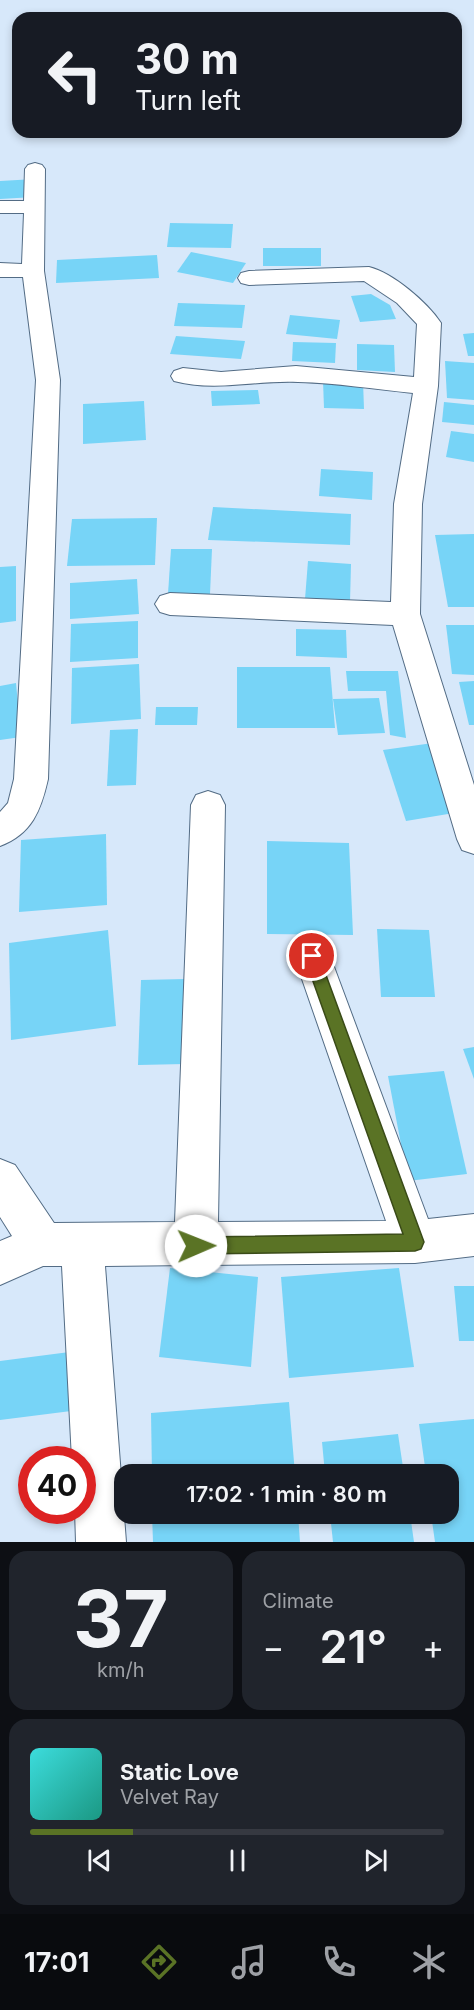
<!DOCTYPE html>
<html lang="en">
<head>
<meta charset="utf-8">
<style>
	:root { --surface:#171b24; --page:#20242c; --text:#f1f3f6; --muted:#9ea1a6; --line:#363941; --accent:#5a7325 }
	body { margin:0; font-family:Inter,sans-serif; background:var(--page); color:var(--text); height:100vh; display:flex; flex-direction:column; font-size:22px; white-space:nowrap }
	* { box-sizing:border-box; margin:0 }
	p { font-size:20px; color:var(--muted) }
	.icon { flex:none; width:33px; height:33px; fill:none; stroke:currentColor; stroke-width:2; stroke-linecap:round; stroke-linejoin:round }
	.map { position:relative; height:1542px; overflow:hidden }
	.side { display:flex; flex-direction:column; gap:9px; padding:9px; background:#0d0f14; flex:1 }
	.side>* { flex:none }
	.guide { position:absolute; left:12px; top:12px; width:450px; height:126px; border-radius:18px; box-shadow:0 3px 9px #0003; background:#171b24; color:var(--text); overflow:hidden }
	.speed { position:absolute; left:18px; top:1446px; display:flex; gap:12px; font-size:30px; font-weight:700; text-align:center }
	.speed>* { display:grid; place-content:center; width:78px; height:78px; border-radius:50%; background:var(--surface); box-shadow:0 3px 9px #0003; line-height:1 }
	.speed .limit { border:9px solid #d22; background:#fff; color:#111 }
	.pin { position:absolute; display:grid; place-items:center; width:51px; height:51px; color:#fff; margin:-26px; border:3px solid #fff; border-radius:50%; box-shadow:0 2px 6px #0007 }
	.me { position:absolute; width:66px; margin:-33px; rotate:89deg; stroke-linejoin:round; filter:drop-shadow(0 0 4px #0008) }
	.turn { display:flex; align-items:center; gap:21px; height:126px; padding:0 24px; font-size:27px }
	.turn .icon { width:78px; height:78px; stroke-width:2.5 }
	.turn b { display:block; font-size:42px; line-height:51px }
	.big { font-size:45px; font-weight:600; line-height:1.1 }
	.side .card { flex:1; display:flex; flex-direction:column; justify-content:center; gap:9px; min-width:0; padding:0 21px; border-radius:18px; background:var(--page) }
	.side .dial { align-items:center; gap:0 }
	.dial b { font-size:78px; line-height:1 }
	.song { display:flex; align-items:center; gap:18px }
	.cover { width:72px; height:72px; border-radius:9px; background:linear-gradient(135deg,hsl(180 70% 55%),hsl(170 70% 35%)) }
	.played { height:6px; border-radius:3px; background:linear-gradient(90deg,var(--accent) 25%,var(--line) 25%) }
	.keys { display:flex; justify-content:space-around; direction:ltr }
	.heat { display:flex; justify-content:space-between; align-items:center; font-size:33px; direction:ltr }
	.side .tiles { flex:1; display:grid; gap:9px; grid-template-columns:1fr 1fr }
	.card:last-child { grid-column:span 2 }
	.trip { position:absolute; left:114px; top:1464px; width:345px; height:60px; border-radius:18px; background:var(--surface); box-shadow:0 3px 9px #0003; font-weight:600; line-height:60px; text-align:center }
	.menu { display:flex; height:96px; justify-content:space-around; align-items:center; background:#090b0e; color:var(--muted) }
	.menu .icon { width:42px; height:42px }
	.menu .active { color:var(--accent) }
	.menu b { font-size:27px; color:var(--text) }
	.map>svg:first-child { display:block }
	.building { fill:#77d4f7 }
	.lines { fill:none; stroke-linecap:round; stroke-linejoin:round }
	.minor-casing { stroke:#536c85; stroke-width:2 }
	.minor { fill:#fff; fill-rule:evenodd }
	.route { fill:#5a7325; stroke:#3a4b18; stroke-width:1.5 }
</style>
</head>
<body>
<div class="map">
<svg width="474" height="1542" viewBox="0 0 474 1542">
	<rect width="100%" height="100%" fill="#d7e8fa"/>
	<!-- building -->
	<g class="building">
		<polygon points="35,179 34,197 0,199 0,181"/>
		<polygon points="170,223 233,224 231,248 167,247"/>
		<rect x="263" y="248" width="58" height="18"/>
		<polygon points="191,252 246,263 233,283 177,272"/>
		<polygon points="157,255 159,278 56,283 57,260"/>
		<polygon points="371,294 390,305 396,319 360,322 351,296"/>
		<polygon points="178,303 245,305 242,328 174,326"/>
		<polygon points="290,315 340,320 337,339 286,334"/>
		<polygon points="474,333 474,356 468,356 463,334"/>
		<polygon points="176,336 245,341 241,359 170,354"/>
		<polygon points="293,342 336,343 335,363 292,361"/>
		<polygon points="357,344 394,345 395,372 357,370"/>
		<polygon points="445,361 474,363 474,400 447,398"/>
		<polygon points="323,381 363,381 364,409 324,408"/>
		<polygon points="258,390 260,404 212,406 211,391"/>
		<polygon points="144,401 146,440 83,444 83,404"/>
		<polygon points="444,402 474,405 474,425 442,422"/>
		<polygon points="451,431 474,434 474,462 446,457"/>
		<polygon points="321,469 373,472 372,500 319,496"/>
		<polygon points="213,507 351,514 350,545 208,540"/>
		<polygon points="157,518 155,565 67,566 72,519"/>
		<polygon points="474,534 474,607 448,607 435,535"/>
		<polygon points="171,549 212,549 210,594 168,594"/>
		<polygon points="308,561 351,564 350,602 305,599"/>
		<polygon points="16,566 16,621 0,623 0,567"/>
		<polygon points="137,579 139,614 70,619 70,583"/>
		<polygon points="138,621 138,658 70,662 71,624"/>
		<polygon points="446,625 474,625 474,675 452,674"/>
		<polygon points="296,629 346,630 347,658 296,656"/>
		<polygon points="139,664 141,719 71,724 72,668"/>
		<polygon points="237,667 330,667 335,728 237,728"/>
		<polygon points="346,671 398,671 406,738 390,735 386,691 348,691"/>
		<polygon points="474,681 474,725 469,725 459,682"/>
		<polygon points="16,683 21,737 0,740 0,686"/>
		<polygon points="379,698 385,733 338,735 333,699"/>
		<polygon points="156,707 198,707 197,725 155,725"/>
		<polygon points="138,729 136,785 107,786 110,730"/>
		<polygon points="440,742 466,811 406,821 383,750"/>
		<polygon points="106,834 107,905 19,912 21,840"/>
		<polygon points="267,841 349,843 353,935 267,934"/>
		<polygon points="377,929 429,930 435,997 381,997"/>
		<polygon points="108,930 116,1026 11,1040 9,943"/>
		<polygon points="185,979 185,1064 138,1065 141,980"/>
		<polygon points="474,1047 474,1079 463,1049"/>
		<polygon points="444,1071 467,1174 408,1181 388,1076"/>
		<polygon points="170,1268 258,1277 251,1367 159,1357"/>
		<polygon points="399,1268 414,1367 289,1378 281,1277"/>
		<polygon points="454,1286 474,1286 474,1341 459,1341"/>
		<polygon points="85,1350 87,1409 0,1420 0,1361"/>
		<polygon points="289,1402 295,1474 152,1474 151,1413"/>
		<polygon points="474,1419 474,1542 435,1542 431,1514 448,1514 448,1474 426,1474 419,1424"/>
		<polygon points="398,1434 404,1474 325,1474 322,1442"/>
		<polygon points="152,1514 298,1514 300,1542 153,1542"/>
		<polygon points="330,1514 410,1514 414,1542 333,1542"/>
	</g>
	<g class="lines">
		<defs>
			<g id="minor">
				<path d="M35 163 42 165 45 169 44 271 60 380 48 779C41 810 32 834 0 846V812L8 803 14 779 36 380 23 277H0V263L22 264 24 213H0V201H24L25 169 28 165Z"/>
				<path d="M369 267C393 273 427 302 441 323L438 386 422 504 420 614 474 785V854L462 850 457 839 393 625 170 615 160 612 155 604 160 596 170 593 391 602 394 504 413 393C374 389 336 383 298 382 256 380 216 392 174 381L171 376 174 371 183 368 221 372 296 366 414 377 417 324 397 303 364 281 249 285 241 283 238 278 241 273 249 271Z"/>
				<polygon points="208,791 220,795 225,805 218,1222 386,1221 294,956 299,944 312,939 325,944 330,956 428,1219 474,1214 474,1256 415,1263 202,1265 196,1268 191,1265 105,1266 126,1542 76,1542 75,1510 82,1510 82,1460 72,1460 62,1266 43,1266 0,1285 0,1241 12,1236 0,1217 0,1159 15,1165 54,1223 175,1222 191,805 196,795"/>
			</g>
		</defs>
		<!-- minor casing -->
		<use href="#minor" class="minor-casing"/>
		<!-- minor -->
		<use href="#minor" class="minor"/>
	</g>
	<!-- route -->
	<polygon class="route" points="312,949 317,951 319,956 424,1242 421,1249 415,1251 196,1254 190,1252 187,1246 190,1239 196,1237 403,1234 304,956 306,951"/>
</svg>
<div class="speed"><div class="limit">40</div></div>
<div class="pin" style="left:312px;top:956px;background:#d93025"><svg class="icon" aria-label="arrive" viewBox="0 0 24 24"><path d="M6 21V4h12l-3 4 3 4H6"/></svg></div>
<svg class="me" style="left:196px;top:1246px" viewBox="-20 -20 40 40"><circle r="19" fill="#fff"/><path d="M0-13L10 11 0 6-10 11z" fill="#5a7325"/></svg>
<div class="trip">17:02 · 1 min · 80 m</div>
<div class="guide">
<div class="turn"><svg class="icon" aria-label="left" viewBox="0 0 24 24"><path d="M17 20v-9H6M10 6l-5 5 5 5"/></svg><div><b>30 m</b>Turn left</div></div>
</div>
</div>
<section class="side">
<div class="tiles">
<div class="card dial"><b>37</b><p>km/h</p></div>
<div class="card"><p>Climate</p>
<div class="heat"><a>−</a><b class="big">21°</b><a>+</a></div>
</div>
<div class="card">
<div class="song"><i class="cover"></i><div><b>Static Love</b><p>Velvet Ray</p></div></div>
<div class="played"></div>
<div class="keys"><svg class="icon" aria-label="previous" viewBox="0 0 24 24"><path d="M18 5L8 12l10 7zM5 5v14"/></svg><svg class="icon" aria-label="pause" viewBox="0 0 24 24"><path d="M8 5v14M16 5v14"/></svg><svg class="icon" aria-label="next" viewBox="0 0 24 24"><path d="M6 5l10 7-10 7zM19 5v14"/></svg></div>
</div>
</div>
</section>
<nav class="menu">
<b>17:01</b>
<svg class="icon active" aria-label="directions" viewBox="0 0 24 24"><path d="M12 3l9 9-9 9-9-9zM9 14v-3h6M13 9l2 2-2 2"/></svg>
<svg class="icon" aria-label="music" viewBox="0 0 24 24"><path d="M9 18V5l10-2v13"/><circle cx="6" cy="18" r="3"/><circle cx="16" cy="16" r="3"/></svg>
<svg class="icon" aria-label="phone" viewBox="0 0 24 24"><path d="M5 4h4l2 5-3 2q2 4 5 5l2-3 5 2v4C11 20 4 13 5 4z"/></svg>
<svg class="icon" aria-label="climate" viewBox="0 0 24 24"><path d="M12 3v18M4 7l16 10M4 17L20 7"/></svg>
</nav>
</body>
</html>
